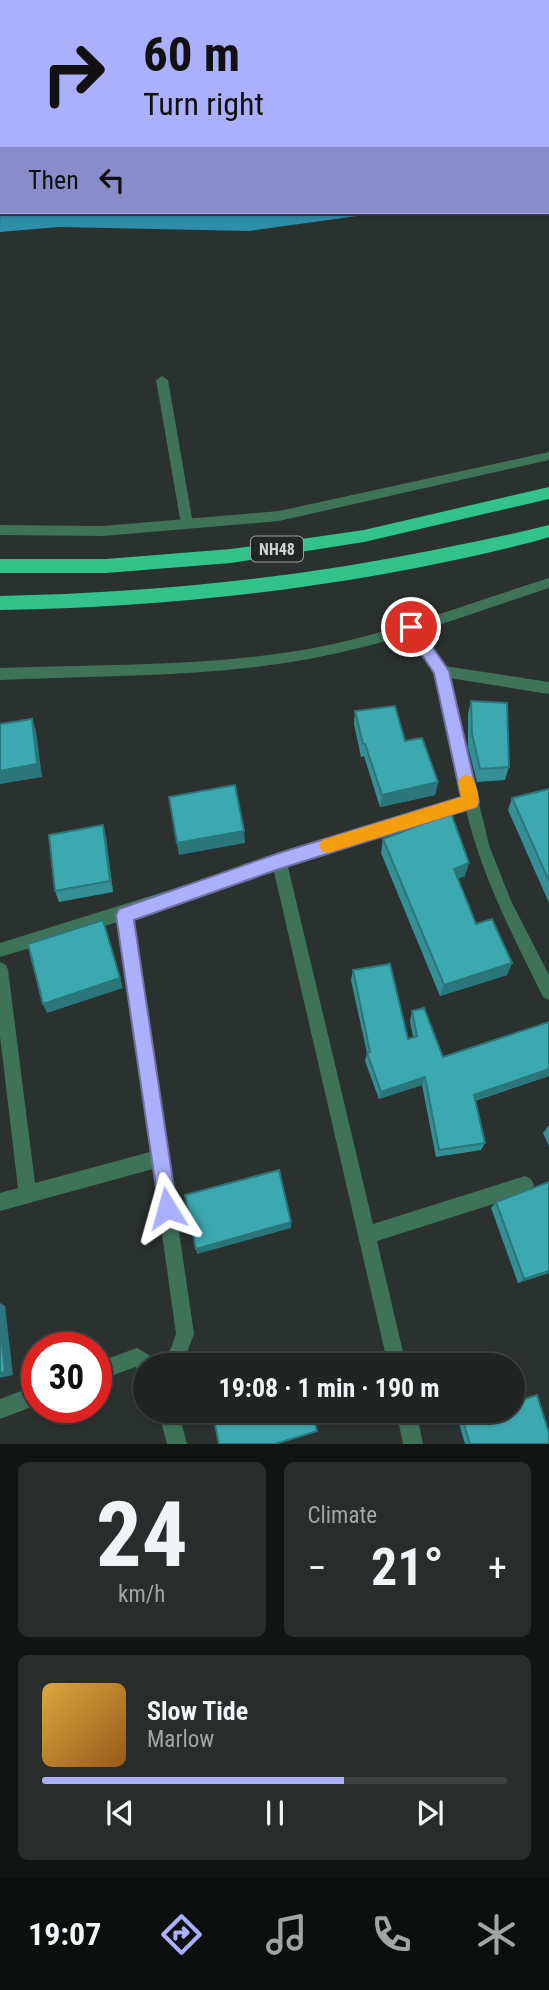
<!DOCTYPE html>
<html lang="en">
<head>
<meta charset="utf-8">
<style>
	:root { --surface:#202523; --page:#282d2b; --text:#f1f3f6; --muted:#a2a5a6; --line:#3d4241; --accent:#aab0fc }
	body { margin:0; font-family:"Roboto Condensed",sans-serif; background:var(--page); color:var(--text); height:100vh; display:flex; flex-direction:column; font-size:26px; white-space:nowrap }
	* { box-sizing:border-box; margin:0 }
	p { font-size:23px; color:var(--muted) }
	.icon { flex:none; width:38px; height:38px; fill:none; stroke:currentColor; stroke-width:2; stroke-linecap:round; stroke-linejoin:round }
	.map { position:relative; height:1444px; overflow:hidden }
	.drawer { display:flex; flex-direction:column; gap:18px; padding:18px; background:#121413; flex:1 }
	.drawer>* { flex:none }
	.guide { position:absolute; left:0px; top:0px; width:550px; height:214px; box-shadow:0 2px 5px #0004,0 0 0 2px var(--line); background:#aab0fc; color:#111; overflow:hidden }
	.speed { position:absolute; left:21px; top:1332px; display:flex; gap:14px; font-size:35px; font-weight:700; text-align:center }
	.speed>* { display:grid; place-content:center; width:91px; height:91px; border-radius:50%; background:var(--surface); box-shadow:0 2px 5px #0004,0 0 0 2px var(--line); line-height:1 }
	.speed .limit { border:10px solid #d22; background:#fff; color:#111 }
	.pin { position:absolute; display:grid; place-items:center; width:60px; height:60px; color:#fff; margin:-30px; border:4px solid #fff; border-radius:50%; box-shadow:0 2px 7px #0007 }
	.me { position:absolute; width:77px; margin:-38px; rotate:352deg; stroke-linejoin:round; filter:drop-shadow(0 0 5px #0008) }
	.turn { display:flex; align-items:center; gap:24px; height:147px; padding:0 28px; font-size:32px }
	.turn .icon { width:91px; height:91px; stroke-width:2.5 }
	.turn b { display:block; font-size:49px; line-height:60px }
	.then { display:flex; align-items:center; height:66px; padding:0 28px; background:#0003; gap:14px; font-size:26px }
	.big { font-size:52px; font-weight:700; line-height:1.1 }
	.drawer .tile { flex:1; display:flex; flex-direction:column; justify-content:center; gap:10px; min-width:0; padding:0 24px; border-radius:10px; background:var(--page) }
	.drawer .dial { align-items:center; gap:0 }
	.dial b { font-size:91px; line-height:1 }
	.song { display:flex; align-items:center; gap:21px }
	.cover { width:84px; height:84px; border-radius:10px; background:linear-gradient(135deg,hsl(40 70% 55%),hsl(30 70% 35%)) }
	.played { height:7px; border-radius:4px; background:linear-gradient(90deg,var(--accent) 65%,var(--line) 65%) }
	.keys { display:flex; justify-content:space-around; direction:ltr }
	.heat { display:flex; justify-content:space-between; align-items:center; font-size:38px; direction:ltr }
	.drawer .tiles { flex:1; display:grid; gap:18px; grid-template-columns:1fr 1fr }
	.tile:last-child { grid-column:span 2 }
	.trip { position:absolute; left:133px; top:1353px; width:392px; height:70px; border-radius:35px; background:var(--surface); box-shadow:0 2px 5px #0004,0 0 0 2px var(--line); font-weight:700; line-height:70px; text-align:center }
	.tab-bar { display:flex; height:112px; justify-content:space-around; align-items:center; background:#0d0f0e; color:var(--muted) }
	.tab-bar .icon { width:49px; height:49px }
	.tab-bar .active { color:var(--accent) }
	.tab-bar b { font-size:32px; color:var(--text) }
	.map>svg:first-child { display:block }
	.water { fill:#2d8eaa }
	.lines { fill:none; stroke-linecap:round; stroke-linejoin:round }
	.service { fill:#3e735a; fill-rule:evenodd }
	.minor { fill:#3e735a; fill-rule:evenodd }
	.tertiary { fill:#3e735a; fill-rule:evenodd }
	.trunk { fill:#32c28b; fill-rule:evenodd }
	.rail { stroke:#949997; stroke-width:3.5; stroke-dasharray:10 5; stroke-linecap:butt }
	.wall { fill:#349096 }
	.shaded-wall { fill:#2a767a }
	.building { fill:#3ca8af; stroke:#2a767a; stroke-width:2 }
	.route { fill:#aab0fc; stroke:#6e72a4; stroke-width:2 }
	.slow { fill:#f59e0b }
	.labels { text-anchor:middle; stroke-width:7; stroke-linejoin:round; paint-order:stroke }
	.shield { fill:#202726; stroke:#9ba09f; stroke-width:2 }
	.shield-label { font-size:16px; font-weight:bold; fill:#d0d4d3 }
</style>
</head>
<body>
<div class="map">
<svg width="549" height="1444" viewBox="0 0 549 1444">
	<rect width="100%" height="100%" fill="#2a312f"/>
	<!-- water -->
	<polygon class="water" points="2,26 2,212 386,212 249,231 59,227 0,232"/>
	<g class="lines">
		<!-- service -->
		<polygon class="service" points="162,376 168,380 193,524 187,529 181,524 156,380"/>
		<!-- minor -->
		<g class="minor">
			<path d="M411 622 416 623 445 666 549 682V694L449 678 489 845 511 901 549 975V1000L543 997C513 936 482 877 466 810L288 867 373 1224 525 1176 531 1179 534 1185 531 1191 525 1194 377 1241 406 1365H388L274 872 133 917 194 1334 182 1365H161L171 1348 176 1334 153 1169 0 1211V1193L18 1188 0 1036V962L6 965 8 970 35 1183 150 1152 118 922 0 957V943L464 798 435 672 404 627Z"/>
			<polygon points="137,1348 154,1358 156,1365 145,1365 145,1374 135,1367 96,1382 96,1363"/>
			<polygon points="37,1385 37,1405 0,1419 0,1399"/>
			<polygon points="158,1410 178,1410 187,1444 167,1444"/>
			<polygon points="396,1410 416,1410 423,1444 403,1444"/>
		</g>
		<!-- tertiary -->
		<g class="tertiary">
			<polygon points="549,452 549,460 279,521 103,536 0,535 0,525 103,526 279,511"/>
			<path d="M549 578V588C473 613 398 642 319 657 214 678 106 675 0 680V668C106 664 214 667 319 647 397 631 473 602 549 578Z"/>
		</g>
		<!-- trunk -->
		<g class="trunk">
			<polygon points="549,487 549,499 364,542 231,563 106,573 0,573 0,559 106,559 231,549 364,530"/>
			<path d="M549 525V537L536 541C361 586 180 607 0 610V596C147 593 291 579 434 550 473 542 511 535 549 525Z"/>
		</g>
		<!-- rail -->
		<g class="rail">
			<polyline points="61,2 80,0"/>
			<polyline points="138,2 157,0"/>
		</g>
	</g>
	<!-- wall -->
	<g class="wall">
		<polygon points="471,701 509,767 505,780 477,782 468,747 468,714"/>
		<polygon points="355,711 405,741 438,782 435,795 380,807 364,756 361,757 354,724"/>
		<polygon points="549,789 549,903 508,810 512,798"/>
		<polygon points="106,837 113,892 59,902 55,891"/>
		<polygon points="383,839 465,876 458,879 476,924 512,963 507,975 440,996 381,853"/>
		<polygon points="353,970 408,1039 413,1037 410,1021 412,1011 443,1057 549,1022 549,1076 475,1101 485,1143 481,1150 436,1157 422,1085 379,1099 365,1061 367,1053 351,980"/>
		<polygon points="549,1125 549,1146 543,1133"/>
		<polygon points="496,1202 549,1273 518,1283 491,1208"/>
		<polygon points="487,1410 549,1444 465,1444 458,1420"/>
	</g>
	<!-- shaded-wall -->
	<g class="shaded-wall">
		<polygon points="32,719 36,731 42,777 0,784 0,771"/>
		<polygon points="438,782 435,795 380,807 382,795"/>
		<polygon points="103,825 106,837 113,892 110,881"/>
		<polygon points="244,831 245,843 179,855 177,843"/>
		<polygon points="469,863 465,876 450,882 454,869"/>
		<polygon points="103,920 123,988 47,1013 43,1004"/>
		<polygon points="512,963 507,975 440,996 444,985"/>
		<polygon points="549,1069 549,1076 470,1102 474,1095"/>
		<polygon points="425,1077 422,1085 379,1099 381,1092"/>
		<polygon points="291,1222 291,1228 197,1254 196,1249"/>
		<polygon points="549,1271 549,1273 518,1283 524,1279"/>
		<polygon points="0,1303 5,1306 13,1375 0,1378"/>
	</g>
	<!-- building -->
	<g class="building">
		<polygon points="471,701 507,703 509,767 480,769 472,734"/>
		<polygon points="395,706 405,741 422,738 438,782 382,795 365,744 363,744 355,711"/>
		<polygon points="32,719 37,764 0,771 0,724"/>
		<polygon points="235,785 244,831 177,843 169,797"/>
		<polygon points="549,789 549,881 512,798"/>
		<polygon points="451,813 469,863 454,869 476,924 492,919 512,963 444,985 383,839"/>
		<polygon points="103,825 110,881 55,891 49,835"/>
		<polygon points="103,920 120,978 43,1004 28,944"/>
		<polygon points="390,964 408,1039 417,1036 412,1011 424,1008 443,1057 549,1022 549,1069 474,1095 485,1143 439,1150 425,1077 381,1092 367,1053 370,1052 353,970"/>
		<polygon points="279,1170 291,1222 196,1249 185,1195"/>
		<polygon points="549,1182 549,1271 524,1279 496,1202"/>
		<polygon points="0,1325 5,1372 0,1373"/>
		<polygon points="300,1359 301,1365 280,1365"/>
		<polygon points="537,1395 549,1433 549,1444 470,1444 462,1418 487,1410 513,1410 513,1403"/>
		<polygon points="212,1410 312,1410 317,1431 275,1444 219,1444"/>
	</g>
	<!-- route -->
	<polygon class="route" points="411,621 416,623 449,671 479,802 477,807 279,869 134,920 177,1208 174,1215 167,1218 160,1215 116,915 119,909 125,907 279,853 461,797 434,673 403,627"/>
	<!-- slow -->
	<path class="slow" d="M466 775 472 777C476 785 481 798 477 807L328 853 322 851 319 846 322 840 461 797 458 782 461 777Z"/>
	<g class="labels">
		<!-- shield labels -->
		<rect class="shield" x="251" y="536.5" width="52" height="25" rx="5"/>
		<g class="shield-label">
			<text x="277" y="555">NH48</text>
		</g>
	</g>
</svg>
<div class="speed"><div class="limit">30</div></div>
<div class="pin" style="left:411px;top:627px;background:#d93025"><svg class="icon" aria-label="arrive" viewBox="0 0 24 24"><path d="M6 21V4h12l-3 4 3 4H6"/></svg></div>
<svg class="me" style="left:167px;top:1208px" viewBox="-20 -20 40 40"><path d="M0-17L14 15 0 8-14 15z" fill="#aab0fc" stroke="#fff" stroke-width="4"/></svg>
<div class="trip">19:08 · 1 min · 190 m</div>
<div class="guide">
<div class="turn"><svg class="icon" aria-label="right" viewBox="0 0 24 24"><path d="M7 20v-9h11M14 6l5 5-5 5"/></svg><div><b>60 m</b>Turn right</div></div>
<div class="then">Then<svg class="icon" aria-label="left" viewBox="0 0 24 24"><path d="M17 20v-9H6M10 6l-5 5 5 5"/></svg></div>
</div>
</div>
<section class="drawer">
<div class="tiles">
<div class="tile dial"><b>24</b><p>km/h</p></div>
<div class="tile"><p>Climate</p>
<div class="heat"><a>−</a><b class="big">21°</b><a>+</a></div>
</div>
<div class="tile">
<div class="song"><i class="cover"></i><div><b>Slow Tide</b><p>Marlow</p></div></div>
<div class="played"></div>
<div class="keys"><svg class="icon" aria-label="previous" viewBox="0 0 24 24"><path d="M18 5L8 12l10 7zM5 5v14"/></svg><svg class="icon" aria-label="pause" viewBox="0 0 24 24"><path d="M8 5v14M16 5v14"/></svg><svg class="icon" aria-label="next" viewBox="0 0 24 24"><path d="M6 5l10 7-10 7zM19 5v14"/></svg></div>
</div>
</div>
</section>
<nav class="tab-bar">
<b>19:07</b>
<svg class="icon active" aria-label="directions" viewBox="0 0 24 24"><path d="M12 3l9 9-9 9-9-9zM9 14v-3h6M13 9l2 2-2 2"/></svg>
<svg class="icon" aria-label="music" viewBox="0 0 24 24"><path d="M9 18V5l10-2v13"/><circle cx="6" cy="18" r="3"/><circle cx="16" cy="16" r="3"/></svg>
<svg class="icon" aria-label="phone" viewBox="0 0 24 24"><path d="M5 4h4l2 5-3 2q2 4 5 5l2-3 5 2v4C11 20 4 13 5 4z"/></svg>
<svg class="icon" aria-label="climate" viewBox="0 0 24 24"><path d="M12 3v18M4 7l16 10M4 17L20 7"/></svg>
</nav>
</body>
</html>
